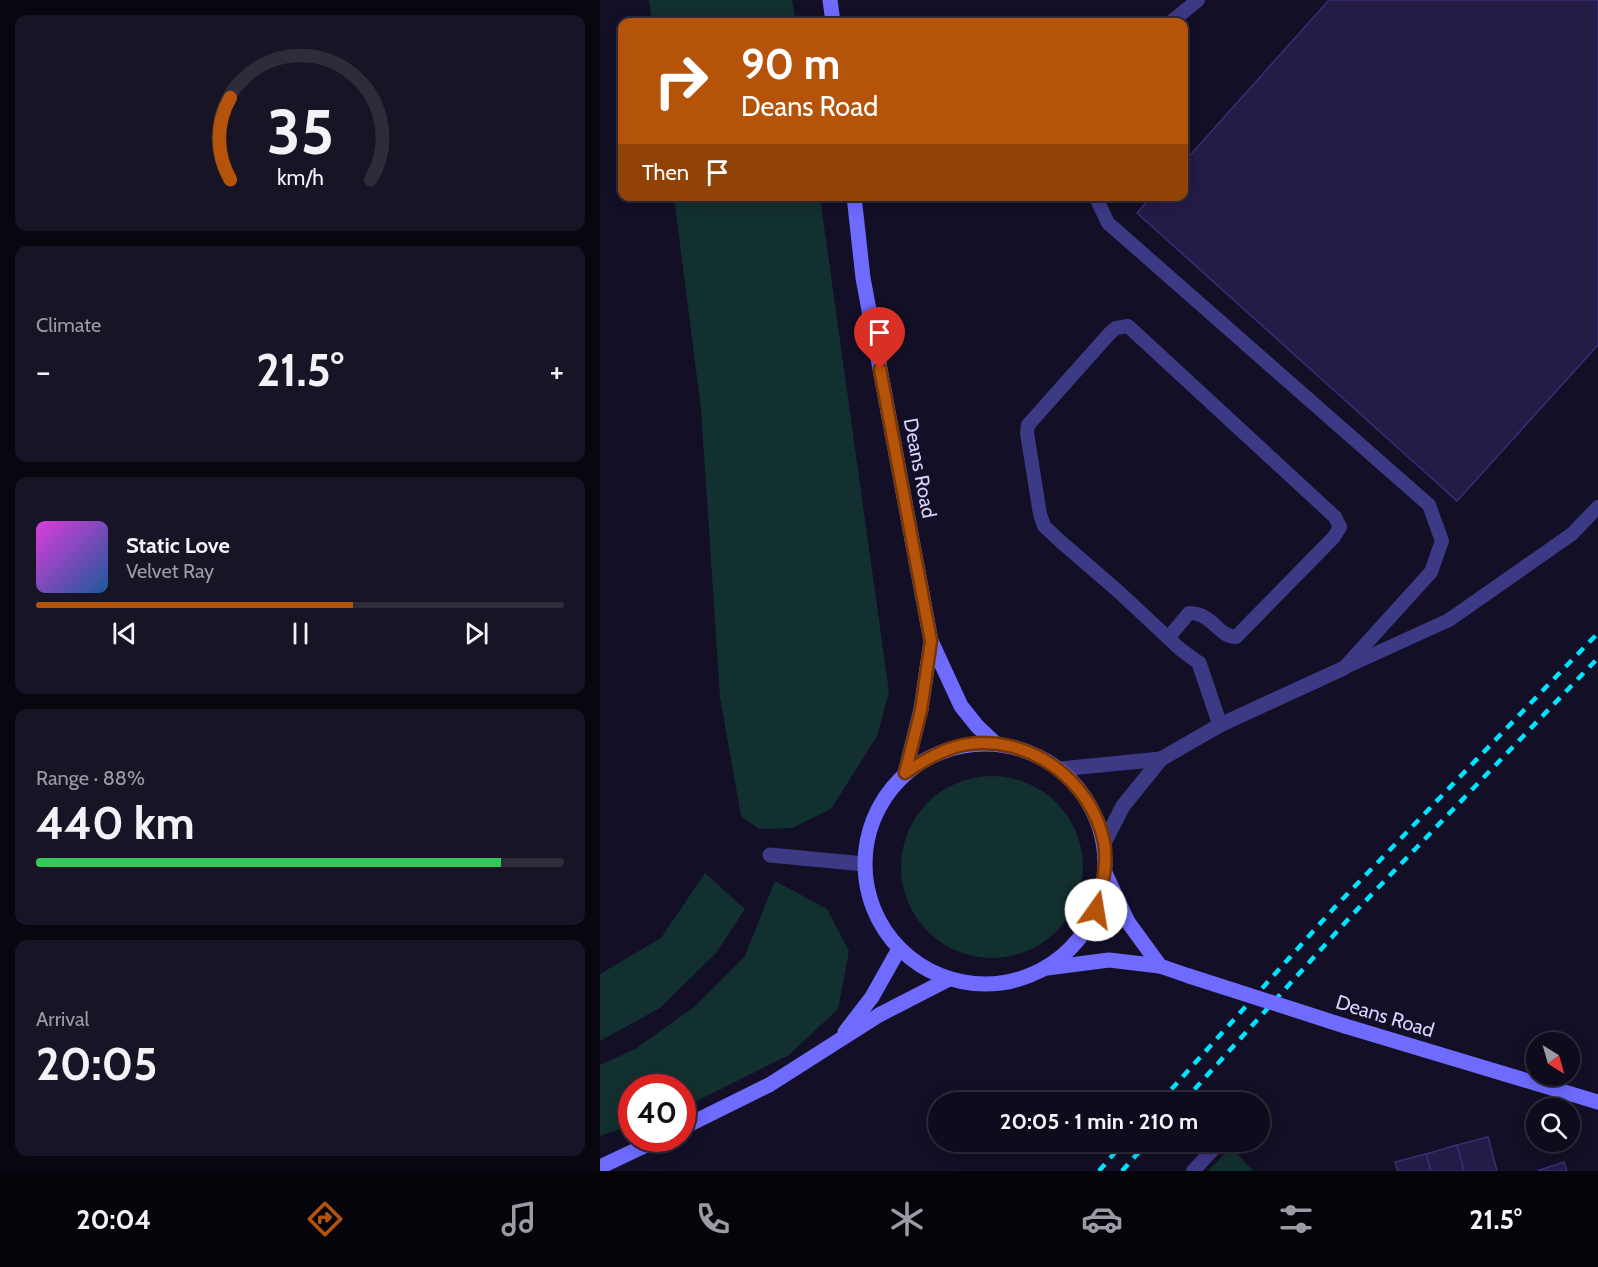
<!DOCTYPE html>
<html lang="en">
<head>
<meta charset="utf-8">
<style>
	:root { --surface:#0e0b1c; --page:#171425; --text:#f1f3f6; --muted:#9b9ba3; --line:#2e2b3b; --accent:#b45309 }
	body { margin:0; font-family:Cabin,sans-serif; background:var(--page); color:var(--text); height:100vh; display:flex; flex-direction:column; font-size:22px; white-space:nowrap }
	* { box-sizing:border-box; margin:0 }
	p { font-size:20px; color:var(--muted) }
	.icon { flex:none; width:33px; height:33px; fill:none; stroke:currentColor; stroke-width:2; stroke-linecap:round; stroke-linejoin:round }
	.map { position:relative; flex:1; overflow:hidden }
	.drawer { display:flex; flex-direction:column; gap:15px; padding:15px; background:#08060f; width:600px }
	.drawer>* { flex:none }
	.hud { position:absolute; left:18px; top:18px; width:570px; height:183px; border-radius:12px; box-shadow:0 3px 15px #0003,0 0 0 2px var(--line); background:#b45309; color:#fff; overflow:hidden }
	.needle { width:39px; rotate:143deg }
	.controls { position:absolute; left:926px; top:1032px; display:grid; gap:12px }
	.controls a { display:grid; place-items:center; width:54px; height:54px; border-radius:50%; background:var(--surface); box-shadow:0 3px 15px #0003,0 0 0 2px var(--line); font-size:30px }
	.speed { position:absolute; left:18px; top:1074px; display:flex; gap:12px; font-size:30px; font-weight:700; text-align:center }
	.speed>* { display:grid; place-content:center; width:78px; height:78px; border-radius:50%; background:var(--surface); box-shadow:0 3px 15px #0003,0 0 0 2px var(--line); line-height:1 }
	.speed .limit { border:9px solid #d22; background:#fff; color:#111 }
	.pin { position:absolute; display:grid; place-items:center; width:51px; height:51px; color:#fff; margin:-62px -26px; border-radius:50% 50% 50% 0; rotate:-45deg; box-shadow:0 0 6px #0007 }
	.pin .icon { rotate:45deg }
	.me { position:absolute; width:66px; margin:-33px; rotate:13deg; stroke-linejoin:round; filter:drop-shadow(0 0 4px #0008) }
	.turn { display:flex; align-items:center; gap:21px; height:126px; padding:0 24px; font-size:27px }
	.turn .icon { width:78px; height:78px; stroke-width:2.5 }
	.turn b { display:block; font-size:42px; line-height:51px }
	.then { display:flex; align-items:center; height:57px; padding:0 24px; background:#0003; gap:12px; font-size:22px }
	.big { font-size:45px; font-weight:800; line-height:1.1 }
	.drawer .widget { flex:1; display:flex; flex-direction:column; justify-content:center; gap:9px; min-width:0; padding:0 21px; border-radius:12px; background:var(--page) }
	.drawer .dial { align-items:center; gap:0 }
	.dial svg { height:156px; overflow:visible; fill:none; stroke:var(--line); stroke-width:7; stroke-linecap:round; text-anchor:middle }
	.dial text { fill:var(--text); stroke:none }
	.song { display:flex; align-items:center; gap:18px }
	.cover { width:72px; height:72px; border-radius:9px; background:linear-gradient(135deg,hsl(300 70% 55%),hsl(210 70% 35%)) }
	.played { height:6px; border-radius:3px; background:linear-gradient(90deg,var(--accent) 60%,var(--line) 60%) }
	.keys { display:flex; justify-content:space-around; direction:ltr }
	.heat { display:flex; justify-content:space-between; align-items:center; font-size:33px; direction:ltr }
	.charge { height:9px; border-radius:4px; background:linear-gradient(90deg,#34c759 88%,var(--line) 0) }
	.trip { position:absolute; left:328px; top:1092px; width:342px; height:60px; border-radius:30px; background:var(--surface); box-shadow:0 3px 15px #0003,0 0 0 2px var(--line); font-weight:800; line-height:60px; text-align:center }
	.tabs { display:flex; height:96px; justify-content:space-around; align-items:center; background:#06040b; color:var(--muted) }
	.tabs .icon { width:42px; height:42px }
	.tabs .current { color:var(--accent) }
	.tabs b { font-size:27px; color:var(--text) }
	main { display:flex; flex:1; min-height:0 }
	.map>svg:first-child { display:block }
	.green { fill:#12302f }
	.building { fill:#241b47; stroke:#3b2d73; stroke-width:1.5 }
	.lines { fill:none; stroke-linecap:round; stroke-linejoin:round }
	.lane { stroke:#3d3a85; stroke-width:14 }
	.street { stroke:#3d3a85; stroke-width:15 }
	.secondary { stroke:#6f6bff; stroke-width:15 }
	.rail { stroke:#00e5ff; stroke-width:4.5; stroke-dasharray:9 8; stroke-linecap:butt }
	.secondary-bridge { stroke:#6f6bff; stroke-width:15 }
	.route-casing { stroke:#753606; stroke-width:15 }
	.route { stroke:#b45309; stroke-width:10 }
	.labels { text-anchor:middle; stroke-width:6; stroke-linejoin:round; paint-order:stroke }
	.street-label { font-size:20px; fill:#d9d4ff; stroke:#130f26 }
</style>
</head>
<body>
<main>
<section class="drawer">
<div class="widget dial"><svg viewBox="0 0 100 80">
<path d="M14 69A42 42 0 1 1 86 69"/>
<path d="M14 69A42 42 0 0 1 14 27" stroke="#b45309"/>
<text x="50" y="56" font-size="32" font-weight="700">35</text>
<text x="50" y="72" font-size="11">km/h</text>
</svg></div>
<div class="widget"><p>Climate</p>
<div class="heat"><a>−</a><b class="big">21.5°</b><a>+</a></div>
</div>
<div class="widget">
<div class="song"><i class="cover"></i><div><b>Static Love</b><p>Velvet Ray</p></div></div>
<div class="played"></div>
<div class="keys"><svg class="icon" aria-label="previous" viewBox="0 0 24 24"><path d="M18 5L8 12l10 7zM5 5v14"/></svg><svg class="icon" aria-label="pause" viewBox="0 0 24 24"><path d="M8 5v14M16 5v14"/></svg><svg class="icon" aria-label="next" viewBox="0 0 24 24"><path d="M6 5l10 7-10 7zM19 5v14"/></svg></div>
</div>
<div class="widget"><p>Range · 88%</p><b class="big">440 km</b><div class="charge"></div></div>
<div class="widget"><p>Arrival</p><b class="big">20:05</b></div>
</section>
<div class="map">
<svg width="998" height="1171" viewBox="0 0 998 1171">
	<rect width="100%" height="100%" fill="#130f26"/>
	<!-- green -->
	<g class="green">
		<polygon points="49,0 192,0 196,22 52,22"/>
		<polygon points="74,197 220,197 289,692 277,736 231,809 192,828 159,829 141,816 120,697 101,409"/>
		<circle cx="392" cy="867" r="91"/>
		<polygon points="105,873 145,909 116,953 60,1008 0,1041 0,974 61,938"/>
		<polygon points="175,881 227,909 249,951 238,1009 189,1055 95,1102 83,1107 82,1088 32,1088 31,1125 0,1136 0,1065 35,1049 94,1007 145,956"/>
		<polygon points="631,1147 653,1171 608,1171"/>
	</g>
	<!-- building -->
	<g class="building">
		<polygon points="729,0 998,0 998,345 857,501 537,213 552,196 584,196 584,162"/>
		<polygon points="888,1137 897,1171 864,1171 857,1145"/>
		<polygon points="857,1145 864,1171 831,1171 826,1154"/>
		<polygon points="826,1154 831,1171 798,1171 795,1162"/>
		<polygon points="964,1162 967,1171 937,1171"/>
	</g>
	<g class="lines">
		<!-- lane -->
		<g class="lane">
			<polyline points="571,22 598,0"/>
			<polyline points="495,196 508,223 829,505 842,541 831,572 744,668"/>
			<path d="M568 638 589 613C615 614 615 635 636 637L734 537 740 527 735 517 528 326 516 328 510 333 428 425 427 433 440 514 444 526 460 541 519 592 580 649 599 663"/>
			<polyline points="748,666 849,620 972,534 998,507"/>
			<polyline points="593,1171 620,1142"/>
		</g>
		<!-- street -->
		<g class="street">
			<polyline points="599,663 620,725"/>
			<polyline points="561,759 620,725 744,668"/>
			<polyline points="460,769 561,759 523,806 504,843"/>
			<polyline points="170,855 264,864"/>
		</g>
		<!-- secondary -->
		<g class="secondary">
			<polyline points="230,0 233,22"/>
			<polyline points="254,196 263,278 331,641 361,706 377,726 395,743"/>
			<circle cx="385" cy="864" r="120"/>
			<polyline points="305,773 321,709 331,641"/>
			<polyline points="505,873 528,922 560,966"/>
			<polyline points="447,968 509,960 560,966 589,976"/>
			<polyline points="745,1026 998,1102"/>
			<polyline points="245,1032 272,997 299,949"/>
			<polyline points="82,1128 169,1085 279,1015 349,979"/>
			<polyline points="0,1167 61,1138"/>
		</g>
		<!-- rail -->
		<g class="rail">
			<polyline points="560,1102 735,907 998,633"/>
			<polyline points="583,1102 752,915 998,658"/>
			<polyline points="499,1171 524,1142"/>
			<polyline points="522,1171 548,1142"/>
		</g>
		<!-- secondary-bridge -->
		<polyline class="secondary-bridge" points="589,976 745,1026"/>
	</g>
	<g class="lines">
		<defs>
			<path id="route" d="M280 369 331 641 321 710 305 773C323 761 341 750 363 745 427 733 491 779 504 842 508 865 502 887 496 910"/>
		</defs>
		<!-- route casing -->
		<use href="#route" class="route-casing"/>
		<!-- route -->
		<use href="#route" class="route"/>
	</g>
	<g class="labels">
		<!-- street labels -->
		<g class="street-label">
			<text transform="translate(320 468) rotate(79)" y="7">Deans Road</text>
			<text transform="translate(785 1016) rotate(17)" y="7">Deans Road</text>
		</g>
	</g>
</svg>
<div class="controls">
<a><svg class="needle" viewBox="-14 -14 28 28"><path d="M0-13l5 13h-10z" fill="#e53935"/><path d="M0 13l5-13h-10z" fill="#9b9ba3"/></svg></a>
<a><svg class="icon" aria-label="search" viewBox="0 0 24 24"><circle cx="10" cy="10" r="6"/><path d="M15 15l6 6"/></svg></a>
</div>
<div class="speed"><div class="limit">40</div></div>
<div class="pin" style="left:280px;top:369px;background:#d93025"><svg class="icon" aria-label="arrive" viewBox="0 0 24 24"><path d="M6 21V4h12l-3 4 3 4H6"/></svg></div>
<svg class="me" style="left:496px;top:910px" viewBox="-20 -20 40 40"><circle r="19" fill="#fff"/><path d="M0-13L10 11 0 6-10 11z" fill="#b45309"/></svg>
<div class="trip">20:05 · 1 min · 210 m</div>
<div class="hud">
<div class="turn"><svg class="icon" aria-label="right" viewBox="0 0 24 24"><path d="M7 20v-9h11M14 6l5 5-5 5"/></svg><div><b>90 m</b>Deans Road</div></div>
<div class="then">Then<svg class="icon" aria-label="arrive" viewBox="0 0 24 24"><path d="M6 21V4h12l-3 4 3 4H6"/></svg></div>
</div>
</div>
</main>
<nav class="tabs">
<b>20:04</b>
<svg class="icon current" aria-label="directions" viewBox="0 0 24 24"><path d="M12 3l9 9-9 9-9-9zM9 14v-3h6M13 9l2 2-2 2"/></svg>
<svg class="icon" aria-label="music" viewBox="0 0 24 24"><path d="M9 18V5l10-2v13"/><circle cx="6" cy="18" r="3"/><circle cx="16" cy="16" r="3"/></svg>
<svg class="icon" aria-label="phone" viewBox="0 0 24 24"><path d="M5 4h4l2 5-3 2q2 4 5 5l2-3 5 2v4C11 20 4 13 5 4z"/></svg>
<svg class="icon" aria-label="climate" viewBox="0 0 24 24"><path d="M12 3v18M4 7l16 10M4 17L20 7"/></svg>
<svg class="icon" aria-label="car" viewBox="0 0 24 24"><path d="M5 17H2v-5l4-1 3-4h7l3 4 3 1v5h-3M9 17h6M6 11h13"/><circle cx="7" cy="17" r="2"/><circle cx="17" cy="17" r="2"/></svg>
<svg class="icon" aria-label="filters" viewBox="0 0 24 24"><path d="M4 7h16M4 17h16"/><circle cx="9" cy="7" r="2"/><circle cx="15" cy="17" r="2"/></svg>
<b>21.5°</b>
</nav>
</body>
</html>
